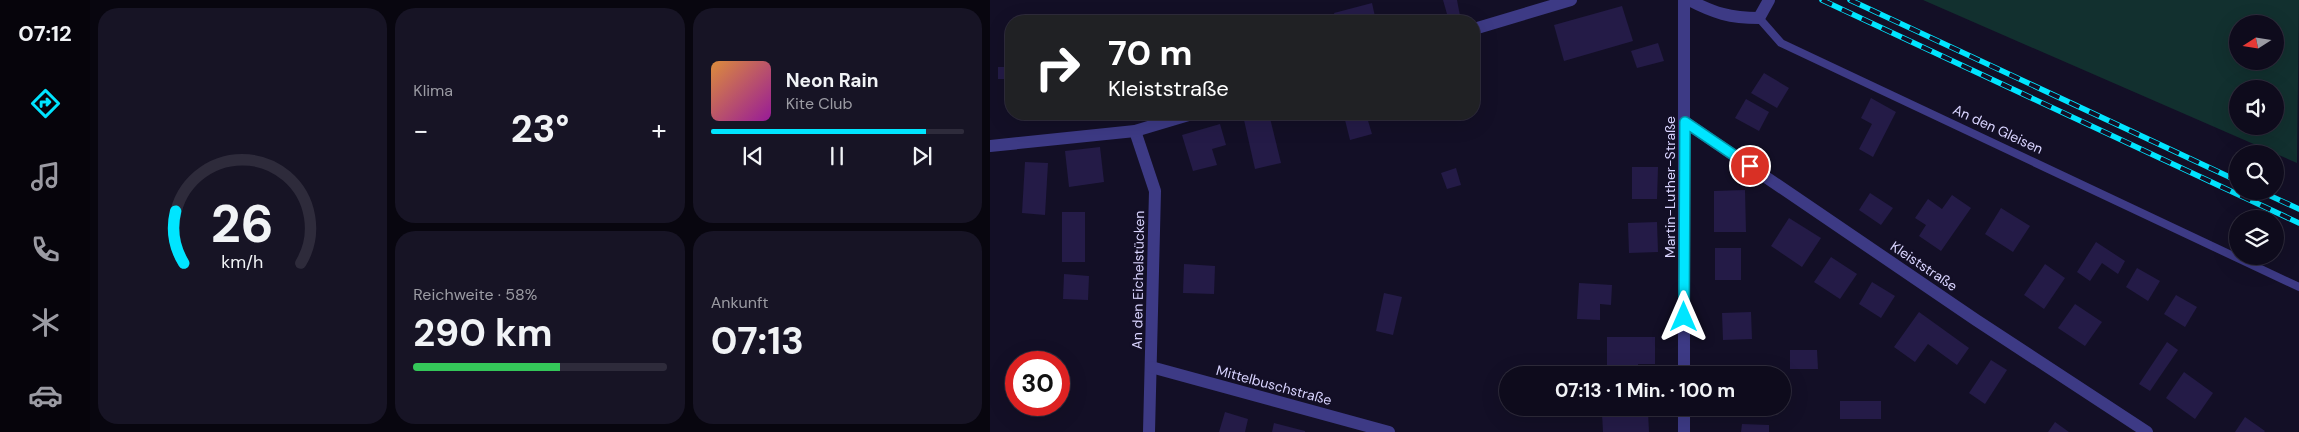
<!DOCTYPE html>
<html lang="de">
<head>
<meta charset="utf-8">
<style>
	:root { --surface:#0e0b1c; --page:#171425; --text:#f1f3f6; --muted:#9b9ba3; --line:#2e2b3b; --accent:#00e5ff }
	body { margin:0; font-family:"DM Sans",sans-serif; background:var(--page); color:var(--text); height:100vh; display:flex; flex-direction:column; font-size:19px; white-space:nowrap }
	* { box-sizing:border-box; margin:0 }
	p { font-size:16px; color:var(--muted) }
	.icon { flex:none; width:28px; height:28px; fill:none; stroke:currentColor; stroke-width:2; stroke-linecap:round; stroke-linejoin:round }
	.map { position:relative; flex:1; overflow:hidden }
	.sheet { display:flex; flex-direction:column; gap:8px; padding:8px; background:#08060f; width:900px }
	.sheet>* { flex:none }
	.hud { position:absolute; left:15px; top:15px; width:475px; height:105px; border-radius:20px; box-shadow:0 5px 20px #0002,0 0 0 1px var(--line); background:#202124; color:#fff; overflow:hidden }
	.needle { width:32px; rotate:258deg }
	.fabs { position:absolute; left:1239px; top:15px; display:grid; gap:10px }
	.fabs a { display:grid; place-items:center; width:55px; height:55px; border-radius:50%; background:var(--surface); box-shadow:0 5px 20px #0002,0 0 0 1px var(--line); font-size:25px }
	.speed { position:absolute; left:15px; top:351px; display:flex; gap:10px; font-size:25px; font-weight:700; text-align:center }
	.speed>* { display:grid; place-content:center; width:65px; height:65px; border-radius:50%; background:var(--surface); box-shadow:0 5px 20px #0002,0 0 0 1px var(--line); line-height:1 }
	.speed .limit { border:8px solid #d22; background:#fff; color:#111 }
	.pin { position:absolute; display:grid; place-items:center; width:42px; height:42px; color:#fff; margin:-21px; border:2px solid #fff; border-radius:50%; box-shadow:0 1px 5px #0007 }
	.me { position:absolute; width:55px; margin:-28px; rotate:0deg; stroke-linejoin:round; filter:drop-shadow(0 0 4px #0008) }
	.turn { display:flex; align-items:center; gap:18px; height:105px; padding:0 20px; font-size:22px }
	.turn .icon { width:65px; height:65px; stroke-width:2.5 }
	.turn b { display:block; font-size:35px; line-height:42px }
	.big { font-size:38px; font-weight:700; line-height:1.1 }
	.sheet .tile { flex:1; display:flex; flex-direction:column; justify-content:center; gap:8px; min-width:0; padding:0 18px; border-radius:20px; background:var(--page) }
	.sheet .dial { align-items:center; gap:0 }
	.dial svg { height:130px; overflow:visible; fill:none; stroke:var(--line); stroke-width:7; stroke-linecap:round; text-anchor:middle }
	.dial text { fill:var(--text); stroke:none }
	.song { display:flex; align-items:center; gap:15px }
	.cover { width:60px; height:60px; border-radius:8px; background:linear-gradient(135deg,hsl(30 70% 55%),hsl(300 70% 35%)) }
	.played { height:5px; border-radius:2px; background:linear-gradient(90deg,var(--accent) 85%,var(--line) 85%) }
	.keys { display:flex; justify-content:space-around; direction:ltr }
	.heat { display:flex; justify-content:space-between; align-items:center; font-size:28px; direction:ltr }
	.charge { height:8px; border-radius:4px; background:linear-gradient(90deg,#34c759 58%,var(--line) 0) }
	.sheet .tiles { flex:1; display:grid; gap:8px; grid-template-columns:repeat(3,1fr) }
	.tile:first-child { grid-row:span 2 }
	.trip { position:absolute; left:509px; top:366px; width:292px; height:50px; border-radius:25px; background:var(--surface); box-shadow:0 5px 20px #0002,0 0 0 1px var(--line); font-weight:700; line-height:50px; text-align:center }
	main { display:flex; flex:1; min-height:0 }
	.tabs { display:flex; flex-direction:column; width:90px; justify-content:space-around; align-items:center; background:#06040b; color:var(--muted) }
	.tabs .icon { width:35px; height:35px }
	.tabs .selected { color:var(--accent) }
	.tabs b { font-size:22px; color:var(--text) }
	.map>svg:first-child { display:block }
	.green { fill:#12302f; fill-rule:evenodd }
	.building { fill:#241b47 }
	.lines { fill:none; stroke-linecap:round; stroke-linejoin:round }
	.service { stroke:#3d3a85; stroke-width:8 }
	.minor { stroke:#3d3a85; stroke-width:12 }
	.rail-casing { stroke:#00e5ff; stroke-width:5.5 }
	.rail { stroke:#130f26; stroke-width:4; stroke-dasharray:11; stroke-linecap:butt }
	.route-casing { stroke:#0095a6; stroke-width:12 }
	.route { stroke:#00e5ff; stroke-width:9 }
	.labels { text-anchor:middle; stroke-width:5; stroke-linejoin:round; paint-order:stroke }
	.street-label { font-size:14px; fill:#d9d4ff; stroke:#130f26 }
</style>
</head>
<body>
<main>
<nav class="tabs">
<b>07:12</b>
<svg class="icon selected" aria-label="directions" viewBox="0 0 24 24"><path d="M12 3l9 9-9 9-9-9zM9 14v-3h6M13 9l2 2-2 2"/></svg>
<svg class="icon" aria-label="music" viewBox="0 0 24 24"><path d="M9 18V5l10-2v13"/><circle cx="6" cy="18" r="3"/><circle cx="16" cy="16" r="3"/></svg>
<svg class="icon" aria-label="phone" viewBox="0 0 24 24"><path d="M5 4h4l2 5-3 2q2 4 5 5l2-3 5 2v4C11 20 4 13 5 4z"/></svg>
<svg class="icon" aria-label="climate" viewBox="0 0 24 24"><path d="M12 3v18M4 7l16 10M4 17L20 7"/></svg>
<svg class="icon" aria-label="car" viewBox="0 0 24 24"><path d="M5 17H2v-5l4-1 3-4h7l3 4 3 1v5h-3M9 17h6M6 11h13"/><circle cx="7" cy="17" r="2"/><circle cx="17" cy="17" r="2"/></svg>
</nav>
<section class="sheet">
<div class="tiles">
<div class="tile dial"><svg viewBox="0 0 100 80">
<path d="M14 69A42 42 0 1 1 86 69"/>
<path d="M14 69A42 42 0 0 1 9 37" stroke="#00e5ff"/>
<text x="50" y="56" font-size="32" font-weight="700">26</text>
<text x="50" y="72" font-size="11">km/h</text>
</svg></div>
<div class="tile"><p>Klima</p>
<div class="heat"><a>−</a><b class="big">23°</b><a>+</a></div>
</div>
<div class="tile">
<div class="song"><i class="cover"></i><div><b>Neon Rain</b><p>Kite Club</p></div></div>
<div class="played"></div>
<div class="keys"><svg class="icon" aria-label="previous" viewBox="0 0 24 24"><path d="M18 5L8 12l10 7zM5 5v14"/></svg><svg class="icon" aria-label="pause" viewBox="0 0 24 24"><path d="M8 5v14M16 5v14"/></svg><svg class="icon" aria-label="next" viewBox="0 0 24 24"><path d="M6 5l10 7-10 7zM19 5v14"/></svg></div>
</div>
<div class="tile"><p>Reichweite · 58%</p><b class="big">290 km</b><div class="charge"></div></div>
<div class="tile"><p>Ankunft</p><b class="big">07:13</b></div>
</div>
</section>
<div class="map">
<svg width="1309" height="432" viewBox="0 0 1309 432">
	<rect width="100%" height="100%" fill="#130f26"/>
	<!-- green -->
	<path class="green" d="M933 0H1309L1307 163ZM1248 24H1285V61H1248ZM1248 89H1285V126H1248Z"/>
	<!-- building -->
	<g class="building">
		<polygon points="453,0 467,0 471,21 459,21"/>
		<polygon points="382,3 386,21 346,21 344,13"/>
		<polygon points="632,6 643,41 574,61 564,25"/>
		<polygon points="668,43 674,61 647,68 641,51"/>
		<polygon points="8,67 21,67 21,85 15,85 15,79 8,79"/>
		<polygon points="774,73 799,88 787,108 761,93"/>
		<polygon points="881,98 906,112 883,157 869,149 882,124 871,118"/>
		<polygon points="756,99 779,112 769,131 745,118"/>
		<polygon points="279,114 291,163 265,169 254,120"/>
		<polygon points="363,114 376,114 382,134 360,140 354,116"/>
		<polygon points="230,124 236,145 222,149 227,165 203,171 192,135"/>
		<polygon points="110,147 114,182 79,187 75,151"/>
		<polygon points="35,162 58,163 55,215 32,213"/>
		<polygon points="642,167 668,167 667,199 642,199"/>
		<polygon points="466,168 471,185 457,189 451,173"/>
		<polygon points="755,190 756,232 724,232 724,191"/>
		<polygon points="880,193 903,208 891,225 869,210"/>
		<polygon points="962,195 981,208 951,251 929,236 936,225 925,218 938,199 952,209"/>
		<polygon points="1011,208 1040,226 1023,252 995,234"/>
		<rect x="72" y="212" width="23" height="50"/>
		<polygon points="799,218 831,238 812,267 781,246"/>
		<polygon points="667,222 668,252 639,253 638,223"/>
		<polygon points="1106,242 1135,261 1128,274 1112,263 1100,281 1087,272"/>
		<rect x="725" y="248" width="26" height="32"/>
		<polygon points="841,257 867,274 850,299 824,282"/>
		<polygon points="194,264 225,266 224,294 193,293"/>
		<polygon points="1055,264 1075,278 1054,309 1034,295"/>
		<polygon points="1147,268 1170,281 1158,301 1136,287"/>
		<polygon points="74,274 99,276 98,300 73,299"/>
		<polygon points="882,282 905,296 891,318 869,304"/>
		<polygon points="589,283 622,285 621,305 610,304 610,320 587,319"/>
		<polygon points="394,293 412,297 403,335 386,331"/>
		<polygon points="1186,295 1207,307 1195,327 1174,314"/>
		<polygon points="1085,304 1112,322 1095,346 1068,328"/>
		<polygon points="761,312 762,339 733,340 732,313"/>
		<polygon points="929,312 979,348 967,365 938,344 925,362 904,347"/>
		<polygon points="617,337 665,337 665,364 648,364 649,375 617,375"/>
		<polygon points="1177,342 1188,350 1160,391 1149,384"/>
		<polygon points="800,350 827,350 828,369 800,369"/>
		<polygon points="1001,360 1017,370 995,404 979,393"/>
		<polygon points="1194,372 1223,393 1205,419 1176,398"/>
		<rect x="850" y="401" width="41" height="18"/>
		<polygon points="235,412 258,419 255,432 229,432"/>
		<polygon points="658,412 659,432 613,432 612,413"/>
		<polygon points="1255,417 1275,431 1274,432 1245,432"/>
		<polygon points="1065,422 1079,432 1058,432"/>
		<polygon points="284,423 315,431 315,432 282,432"/>
		<polygon points="752,424 779,425 779,432 751,432"/>
	</g>
	<g class="lines">
		<!-- service -->
		<polyline class="service" points="769,18 791,43 1309,287"/>
		<!-- minor -->
		<g class="minor">
			<path d="M699 0C724 13 740 18 769 18L779 0"/>
			<polyline points="484,29 581,0"/>
			<polyline points="695,122 986,320 1157,432"/>
			<polyline points="145,131 165,191 159,432"/>
			<polyline points="0,146 145,131 202,114"/>
			<polyline points="161,367 399,432"/>
			<polyline points="694,375 694,0"/>
			<polyline points="694,432 694,408"/>
		</g>
		<defs>
			<g id="rail">
				<polyline points="832,0 1309,223"/>
				<polyline points="860,0 1248,181"/>
				<polyline points="1270,191 1309,209"/>
			</g>
		</defs>
		<!-- rail casing -->
		<use href="#rail" class="rail-casing"/>
		<!-- rail -->
		<use href="#rail" class="rail"/>
	</g>
	<g class="lines">
		<defs>
			<polyline id="route" points="694,317 695,122 760,166"/>
		</defs>
		<!-- route casing -->
		<use href="#route" class="route-casing"/>
		<!-- route -->
		<use href="#route" class="route"/>
	</g>
	<g class="labels">
		<!-- street labels -->
		<g class="street-label">
			<text transform="translate(1008 129) rotate(25)" y="5">An den Gleisen</text>
			<text transform="translate(680 187) rotate(-90)" y="5">Martin-Luther-Straße</text>
			<text transform="translate(934 266) rotate(34)" y="5">Kleiststraße</text>
			<text transform="translate(148 280) rotate(-89)" y="5">An den Eichelstücken</text>
			<text transform="translate(284 385) rotate(15)" y="5">Mittelbuschstraße</text>
		</g>
	</g>
</svg>
<div class="fabs">
<a><svg class="needle" viewBox="-14 -14 28 28"><path d="M0-13l5 13h-10z" fill="#e53935"/><path d="M0 13l5-13h-10z" fill="#9b9ba3"/></svg></a>
<a><svg class="icon" aria-label="sound" viewBox="0 0 24 24"><path d="M4 9h4l5-4v14l-5-4H4zM17 9q2 3 0 6"/></svg></a>
<a><svg class="icon" aria-label="search" viewBox="0 0 24 24"><circle cx="10" cy="10" r="6"/><path d="M15 15l6 6"/></svg></a>
<a><svg class="icon" aria-label="layers" viewBox="0 0 24 24"><path d="M12 4l9 5-9 5-9-5zM3 14l9 5 9-5"/></svg></a>
</div>
<div class="speed"><div class="limit">30</div></div>
<div class="pin" style="left:760px;top:166px;background:#d93025"><svg class="icon" aria-label="arrive" viewBox="0 0 24 24"><path d="M6 21V4h12l-3 4 3 4H6"/></svg></div>
<svg class="me" style="left:694px;top:317px" viewBox="-20 -20 40 40"><path d="M0-17L14 15 0 8-14 15z" fill="#00e5ff" stroke="#fff" stroke-width="4"/></svg>
<div class="trip">07:13 · 1 Min. · 100 m</div>
<div class="hud">
<div class="turn"><svg class="icon" aria-label="right" viewBox="0 0 24 24"><path d="M7 20v-9h11M14 6l5 5-5 5"/></svg><div><b>70 m</b>Kleiststraße</div></div>
</div>
</div>
</main>
</body>
</html>
